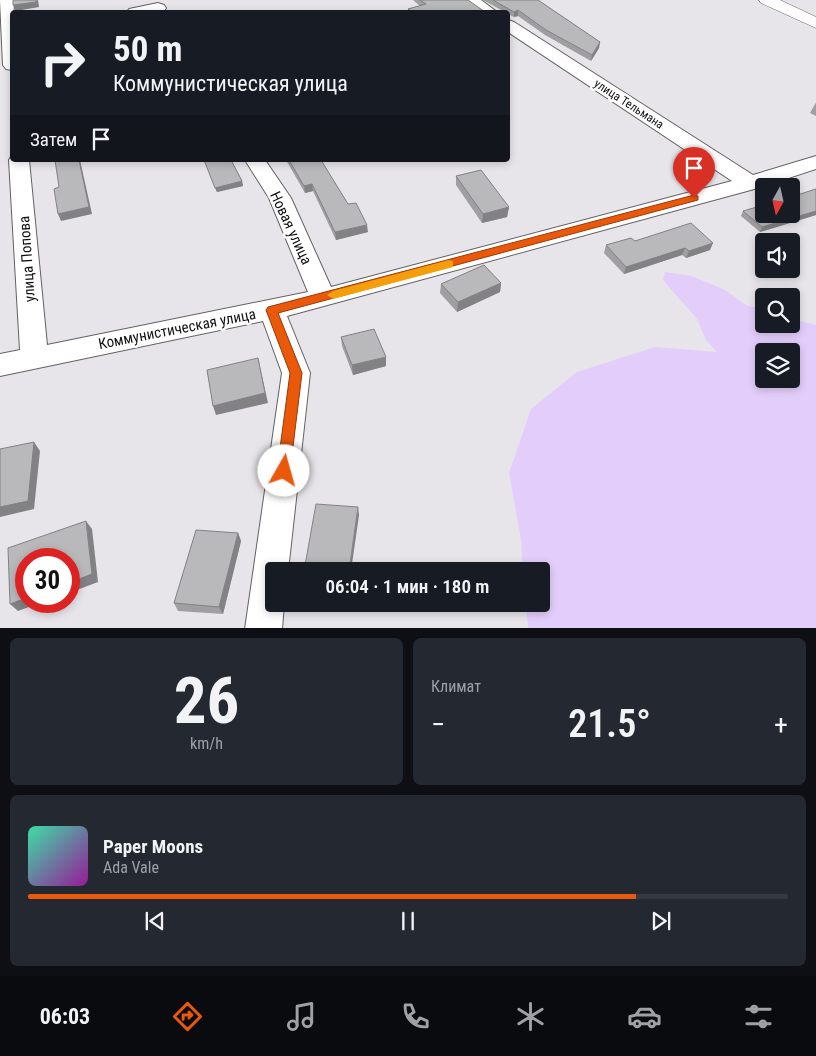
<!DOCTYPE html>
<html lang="ru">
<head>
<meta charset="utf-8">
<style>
	:root { --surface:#171b24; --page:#242831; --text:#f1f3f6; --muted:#9ea1a6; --line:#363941; --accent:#ea580c }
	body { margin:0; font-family:"Roboto Condensed",sans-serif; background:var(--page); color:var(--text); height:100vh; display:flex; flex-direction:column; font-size:19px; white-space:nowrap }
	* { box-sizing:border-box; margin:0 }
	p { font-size:16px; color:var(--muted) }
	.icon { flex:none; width:28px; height:28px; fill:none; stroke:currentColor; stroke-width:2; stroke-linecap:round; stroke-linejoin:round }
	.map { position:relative; height:628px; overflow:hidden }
	.panel { display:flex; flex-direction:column; gap:10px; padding:10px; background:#0d0f14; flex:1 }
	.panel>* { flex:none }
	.guide { position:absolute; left:10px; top:10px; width:500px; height:152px; border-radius:5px; box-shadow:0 2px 8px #0003; background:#171b24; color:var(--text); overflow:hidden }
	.needle { width:32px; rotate:188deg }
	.fabs { position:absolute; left:755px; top:178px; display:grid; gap:10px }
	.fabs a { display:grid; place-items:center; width:45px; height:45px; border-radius:5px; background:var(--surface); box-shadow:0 2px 8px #0003; font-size:25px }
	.speed { position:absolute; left:15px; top:548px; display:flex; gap:10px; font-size:25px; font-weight:700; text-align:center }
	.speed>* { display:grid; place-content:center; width:65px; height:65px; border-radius:50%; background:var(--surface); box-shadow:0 2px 8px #0003; line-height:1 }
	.speed .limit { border:8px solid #d22; background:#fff; color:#111 }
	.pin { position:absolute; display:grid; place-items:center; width:42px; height:42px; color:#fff; margin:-51px -21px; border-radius:50% 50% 50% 0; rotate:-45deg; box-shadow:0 0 5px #0007 }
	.pin .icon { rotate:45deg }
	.me { position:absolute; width:55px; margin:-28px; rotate:7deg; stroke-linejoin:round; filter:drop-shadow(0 0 4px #0008) }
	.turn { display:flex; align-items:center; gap:18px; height:105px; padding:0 20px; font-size:22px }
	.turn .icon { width:65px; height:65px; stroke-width:2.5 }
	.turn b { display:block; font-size:35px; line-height:42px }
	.then { display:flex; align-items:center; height:48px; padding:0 20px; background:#0003; gap:10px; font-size:19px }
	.big { font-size:38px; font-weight:600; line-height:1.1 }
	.panel .widget { flex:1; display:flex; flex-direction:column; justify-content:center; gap:8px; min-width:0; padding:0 18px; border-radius:8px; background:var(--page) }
	.panel .dial { align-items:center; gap:0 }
	.dial b { font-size:65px; line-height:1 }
	.song { display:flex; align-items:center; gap:15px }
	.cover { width:60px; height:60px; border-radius:8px; background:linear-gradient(135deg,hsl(160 70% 55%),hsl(300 70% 35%)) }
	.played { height:5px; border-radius:2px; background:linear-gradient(90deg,var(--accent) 80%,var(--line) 80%) }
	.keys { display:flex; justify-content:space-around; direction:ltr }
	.heat { display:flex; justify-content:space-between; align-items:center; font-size:28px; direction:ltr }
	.panel .tiles { flex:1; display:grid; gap:10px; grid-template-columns:1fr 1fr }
	.widget:last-child { grid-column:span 2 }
	.trip { position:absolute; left:265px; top:562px; width:285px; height:50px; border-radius:5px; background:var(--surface); box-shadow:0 2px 8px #0003; font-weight:600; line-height:50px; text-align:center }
	.dock { display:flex; height:80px; justify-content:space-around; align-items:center; background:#090b0e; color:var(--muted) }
	.dock .icon { width:35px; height:35px }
	.dock .current { color:var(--accent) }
	.dock b { font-size:22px; color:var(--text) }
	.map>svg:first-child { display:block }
	.green { fill:#e3cefb; fill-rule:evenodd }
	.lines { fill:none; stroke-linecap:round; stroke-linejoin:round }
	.minor-casing { stroke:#616063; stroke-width:2 }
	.tertiary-casing { stroke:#616063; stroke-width:1 }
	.minor { fill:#fff; fill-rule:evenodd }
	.tertiary { fill:#fff; fill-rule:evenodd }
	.wall { fill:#9f9ea1 }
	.shaded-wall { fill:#828183 }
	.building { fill:#b9b8bb; stroke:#828183 }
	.route { fill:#ea580c; stroke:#983908 }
	.slow { fill:#f59e0b }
	.labels { text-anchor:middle; stroke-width:5; stroke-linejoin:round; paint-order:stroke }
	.far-street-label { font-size:12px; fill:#111012; stroke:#fff }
	.street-label { font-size:15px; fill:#111012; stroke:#fff }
</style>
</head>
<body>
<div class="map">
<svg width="816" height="629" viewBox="0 0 816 629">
	<rect width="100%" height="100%" fill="#e7e5e9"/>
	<!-- green -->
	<path class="green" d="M665 272 692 276 725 290 746 305 764 310V324H791V319L816 325V628H528L526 604H541V571H523L521 539 509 473 531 409 577 372 655 347 717 352 706 340 697 319 663 280ZM764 351H791V379H764Z"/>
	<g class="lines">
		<defs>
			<g id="minor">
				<polygon points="0,0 14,0 12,70 6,69 3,65"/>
				<polygon points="462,0 481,0 497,12 479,12"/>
				<polygon points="158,3 164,5 166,8 164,11 127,12 129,9"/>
				<polygon points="508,20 514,22 753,175 816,156 816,169 758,188 287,316 310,373 288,571 274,571 274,604 284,604 282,629 245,629 282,373 263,321 0,376 0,354 20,350 9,160 12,155 12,160 29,160 47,345 308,292 269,198 245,160 265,160 291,198 331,287 732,181 508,32"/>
			</g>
			<polygon id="tertiary" points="759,0 780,0 816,17 816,28 761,3"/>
		</defs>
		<!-- minor casing -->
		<use href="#minor" class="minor-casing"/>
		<!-- tertiary casing -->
		<use href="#tertiary" class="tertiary-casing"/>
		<!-- minor -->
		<use href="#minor" class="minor"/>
		<!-- tertiary -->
		<use href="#tertiary" class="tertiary"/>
	</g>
	<!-- wall -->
	<g class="wall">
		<polygon points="413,0 468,0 485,12 408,12 408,9 420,6"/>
		<polygon points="483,0 538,0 600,42 599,48 591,61 545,35 518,16 514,17 508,14 508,12 505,12"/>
		<polygon points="816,103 816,116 810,113 815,104"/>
		<polygon points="204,160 231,160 242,181 243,186 217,192"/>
		<polygon points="286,160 321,160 348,204 368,232 336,240 313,191 305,193"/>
		<polygon points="456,176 509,207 507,217 482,223 456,185"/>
		<polygon points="816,189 816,215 760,232 741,216 743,211"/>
		<polygon points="635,241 710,250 686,258 682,255 624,274 604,253 606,245"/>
		<polygon points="501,283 500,292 457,312 440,293 441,284"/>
		<polygon points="341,337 386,366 353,375 342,346"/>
		<polygon points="238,533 241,541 223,614 178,611 174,603"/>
	</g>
	<!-- shaded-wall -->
	<g class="shaded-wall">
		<polygon points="38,0 39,7 16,11 13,5"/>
		<polygon points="518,10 518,16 514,17 514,12"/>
		<polygon points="600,42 599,48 591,61 592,55"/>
		<polygon points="79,160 80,160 92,214 61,221 58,214"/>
		<polygon points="242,181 243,186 217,192 215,188"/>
		<polygon points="312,184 313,191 305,193 304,186"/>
		<polygon points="509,207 507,217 482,223 483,214"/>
		<polygon points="816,211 816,215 760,232 762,227"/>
		<polygon points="367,225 368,232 336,240 335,232"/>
		<polygon points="713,243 710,250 686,258 689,251"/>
		<polygon points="685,248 682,255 624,274 626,267"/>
		<polygon points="501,283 500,292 457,312 458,302"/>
		<polygon points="386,357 386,366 353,375 352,365"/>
		<polygon points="258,358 268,403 216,415 213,406"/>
		<polygon points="34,442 40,451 34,509 0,517 0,507"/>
		<polygon points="358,507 359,515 351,571 349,571"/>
		<polygon points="86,521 92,529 98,582 69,593 69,583"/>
		<polygon points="238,533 241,541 223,614 219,607"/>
		<polygon points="26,598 26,601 45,601 18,611 10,604"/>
	</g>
	<!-- building -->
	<g class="building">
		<polygon points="13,0 36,0 36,2 13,5"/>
		<polygon points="420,0 468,0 485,12 413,12 408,9 426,4"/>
		<polygon points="493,0 538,0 600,42 592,55 546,30 518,10 514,12"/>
		<polygon points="55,160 79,160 89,207 58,214 54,189 59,187"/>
		<polygon points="204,160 231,160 242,181 215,188"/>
		<polygon points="289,160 321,160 348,204 356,203 367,225 335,232 312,184 304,186"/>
		<polygon points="481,170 509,207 483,214 456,176"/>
		<polygon points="816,189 816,211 762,227 743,211 764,205 764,214 791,214 791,197"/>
		<polygon points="691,223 713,243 689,251 685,248 626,267 606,245 631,238 635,241"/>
		<polygon points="484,265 501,283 458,302 441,284"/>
		<polygon points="374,329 386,357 352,365 341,337"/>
		<polygon points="258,358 265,393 213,406 207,370"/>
		<polygon points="34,442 28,501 0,507 0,449"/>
		<polygon points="316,504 358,507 349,571 304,571"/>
		<polygon points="86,521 92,574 69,583 69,559 26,559 26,598 10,604 8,548"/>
		<polygon points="196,530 238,533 219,607 174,603"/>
	</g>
	<!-- route -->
	<polygon class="route" points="694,195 698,196 698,200 278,313 302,373 290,471 288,475 284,477 279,475 277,471 290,373 266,310 268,307"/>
	<!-- slow -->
	<polygon class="slow" points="449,260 453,261 453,267 333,299 327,295 333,291"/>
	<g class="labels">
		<!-- far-street labels -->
		<g class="far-street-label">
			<text transform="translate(629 104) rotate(33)" y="4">улица Тельмана</text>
		</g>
		<!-- street labels -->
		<g class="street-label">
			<text transform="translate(291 228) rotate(65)" y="5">Новая улица</text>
			<text transform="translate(27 259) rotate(-94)" y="5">улица Попова</text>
			<text transform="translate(177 329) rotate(-11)" y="5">Коммунистическая улица</text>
		</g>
	</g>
</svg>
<div class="fabs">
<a><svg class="needle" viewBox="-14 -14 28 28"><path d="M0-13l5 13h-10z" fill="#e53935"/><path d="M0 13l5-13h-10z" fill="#9ea1a6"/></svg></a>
<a><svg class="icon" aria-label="sound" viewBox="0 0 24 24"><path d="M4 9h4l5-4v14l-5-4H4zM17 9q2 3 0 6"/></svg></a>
<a><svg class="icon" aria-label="search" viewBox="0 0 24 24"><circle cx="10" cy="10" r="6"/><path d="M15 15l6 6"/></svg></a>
<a><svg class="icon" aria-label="layers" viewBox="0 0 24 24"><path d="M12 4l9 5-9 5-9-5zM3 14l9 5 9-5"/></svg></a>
</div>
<div class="speed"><div class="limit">30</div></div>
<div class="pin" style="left:694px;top:198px;background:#d93025"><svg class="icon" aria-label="arrive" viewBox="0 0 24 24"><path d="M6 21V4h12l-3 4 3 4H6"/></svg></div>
<svg class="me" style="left:284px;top:471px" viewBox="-20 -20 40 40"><circle r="19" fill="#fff"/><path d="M0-13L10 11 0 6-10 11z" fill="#ea580c"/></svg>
<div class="trip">06:04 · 1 мин · 180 m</div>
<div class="guide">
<div class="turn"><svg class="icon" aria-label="right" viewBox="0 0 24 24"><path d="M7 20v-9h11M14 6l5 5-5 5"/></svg><div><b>50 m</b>Коммунистическая улица</div></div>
<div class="then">Затем<svg class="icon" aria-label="arrive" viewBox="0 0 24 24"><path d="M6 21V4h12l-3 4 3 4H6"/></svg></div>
</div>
</div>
<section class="panel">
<div class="tiles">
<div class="widget dial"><b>26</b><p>km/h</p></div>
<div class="widget"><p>Климат</p>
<div class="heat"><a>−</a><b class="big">21.5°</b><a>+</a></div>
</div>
<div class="widget">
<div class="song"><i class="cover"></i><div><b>Paper Moons</b><p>Ada Vale</p></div></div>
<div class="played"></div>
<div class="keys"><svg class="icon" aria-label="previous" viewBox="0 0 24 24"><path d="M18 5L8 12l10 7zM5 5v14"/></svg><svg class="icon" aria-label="pause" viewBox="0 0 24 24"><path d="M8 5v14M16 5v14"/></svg><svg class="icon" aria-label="next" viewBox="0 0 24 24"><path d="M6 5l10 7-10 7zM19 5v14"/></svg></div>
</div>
</div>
</section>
<nav class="dock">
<b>06:03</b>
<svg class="icon current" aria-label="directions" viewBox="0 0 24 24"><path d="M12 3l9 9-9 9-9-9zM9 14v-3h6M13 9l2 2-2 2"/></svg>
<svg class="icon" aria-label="music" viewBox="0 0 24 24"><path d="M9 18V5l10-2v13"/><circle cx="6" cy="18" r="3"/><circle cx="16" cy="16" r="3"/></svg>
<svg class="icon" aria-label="phone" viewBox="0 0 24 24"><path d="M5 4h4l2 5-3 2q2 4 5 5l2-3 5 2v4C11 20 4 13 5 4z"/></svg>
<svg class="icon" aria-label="climate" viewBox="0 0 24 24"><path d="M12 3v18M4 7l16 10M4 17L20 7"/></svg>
<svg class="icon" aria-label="car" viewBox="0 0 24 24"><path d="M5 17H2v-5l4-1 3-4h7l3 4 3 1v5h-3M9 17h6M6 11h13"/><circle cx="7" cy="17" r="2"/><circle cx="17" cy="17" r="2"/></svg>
<svg class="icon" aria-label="filters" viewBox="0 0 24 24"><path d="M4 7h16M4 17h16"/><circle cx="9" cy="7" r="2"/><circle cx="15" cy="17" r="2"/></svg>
</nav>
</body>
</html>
